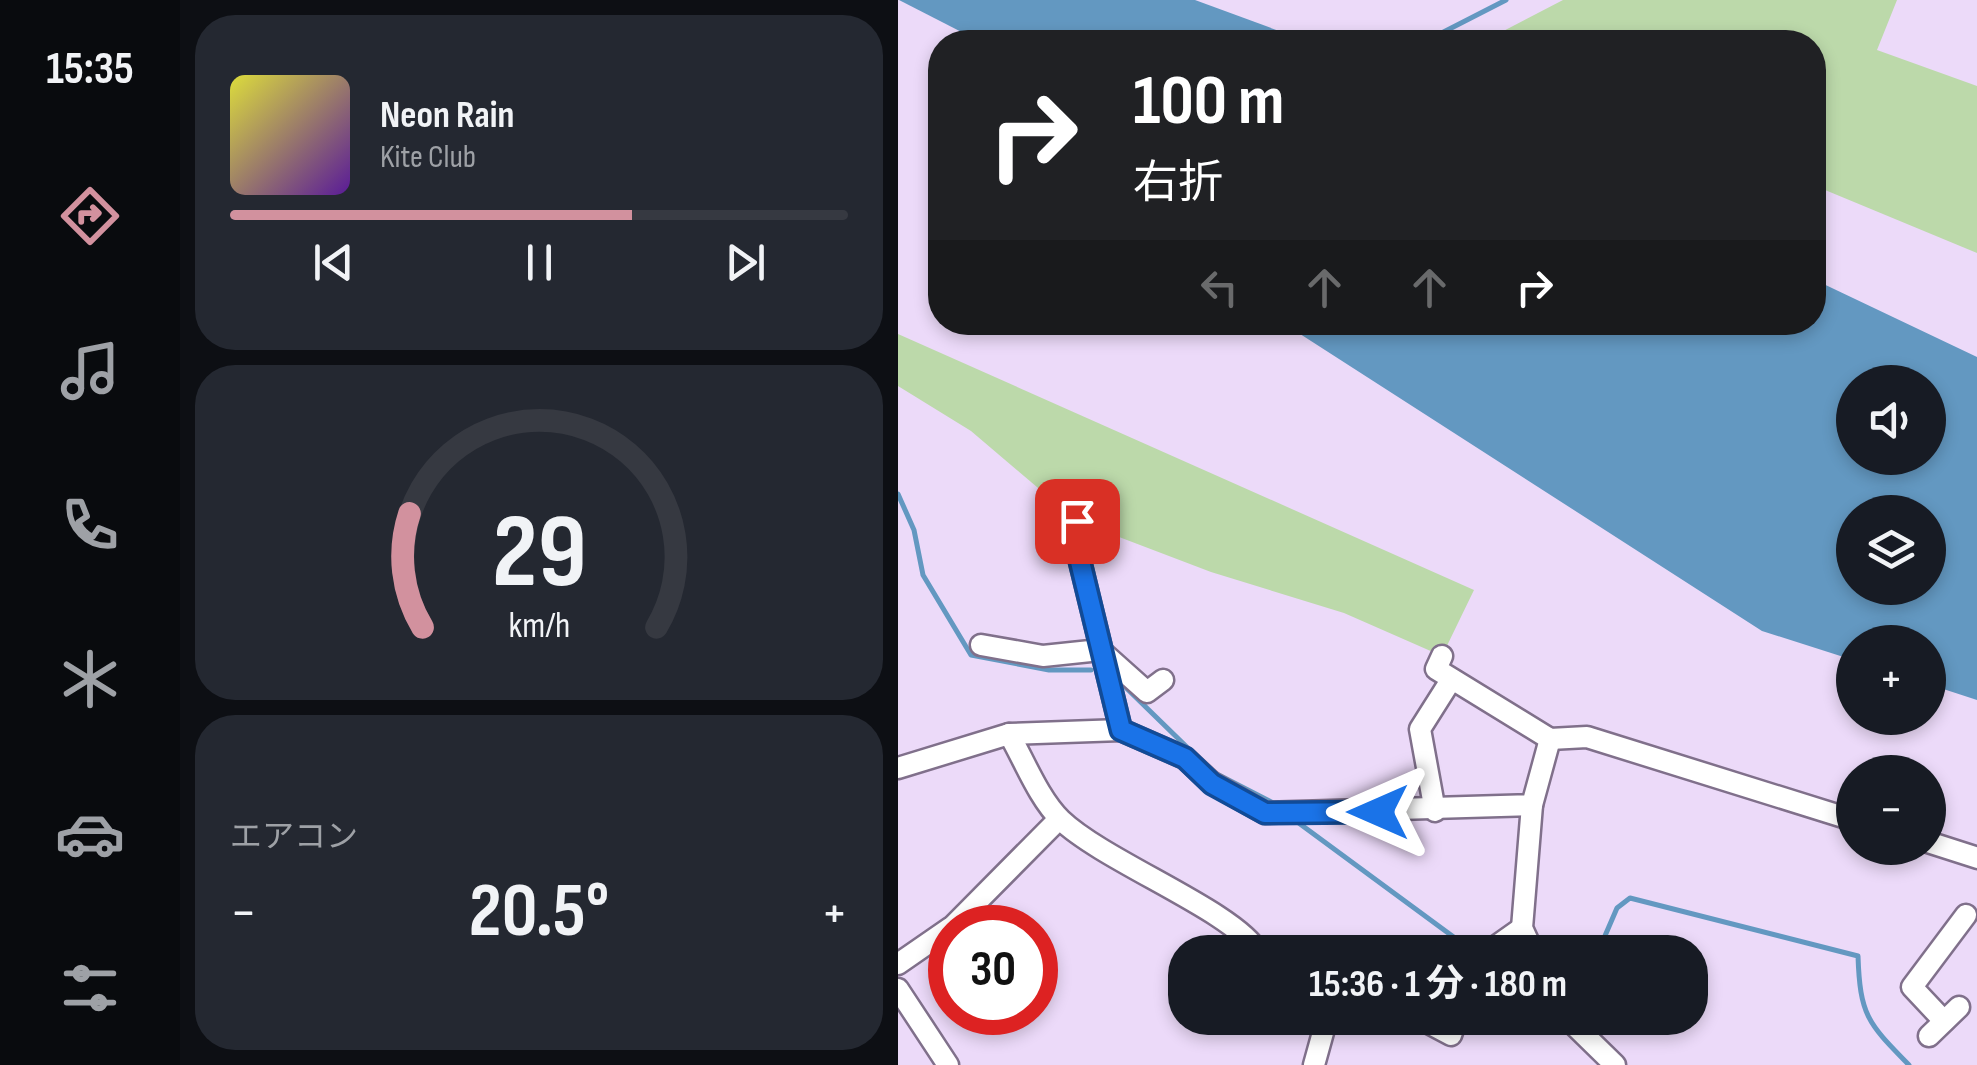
<!DOCTYPE html>
<html lang="ja">
<head>
<meta charset="utf-8">
<style>
	:root { --surface:#171b24; --page:#242831; --text:#f1f3f6; --muted:#9ea1a6; --line:#363941; --accent:#d2919e }
	body { margin:0; font-family:"Sofia Sans Condensed","Noto Sans JP",sans-serif; background:var(--page); color:var(--text); height:100vh; display:flex; flex-direction:column; font-size:38px; white-space:nowrap }
	* { box-sizing:border-box; margin:0 }
	p { font-size:32px; color:var(--muted) }
	.icon { flex:none; width:55px; height:55px; fill:none; stroke:currentColor; stroke-width:2; stroke-linecap:round; stroke-linejoin:round }
	.map { position:relative; flex:1; overflow:hidden }
	.details { display:flex; flex-direction:column; gap:15px; padding:15px; background:#0d0f14; width:718px }
	.details>* { flex:none }
	.hud { position:absolute; left:30px; top:30px; width:898px; height:305px; border-radius:40px; box-shadow:0 5px 15px #0003; background:#202124; color:#fff; overflow:hidden }
	.controls { position:absolute; left:938px; top:365px; display:grid; gap:20px }
	.controls a { display:grid; place-items:center; width:110px; height:110px; border-radius:50%; background:var(--surface); box-shadow:0 5px 15px #0003; font-size:50px }
	.speed { position:absolute; left:30px; top:905px; display:flex; gap:20px; font-size:50px; font-weight:700; text-align:center }
	.speed>* { display:grid; place-content:center; width:130px; height:130px; border-radius:50%; background:var(--surface); box-shadow:0 5px 15px #0003; line-height:1 }
	.speed .limit { border:15px solid #d22; background:#fff; color:#111 }
	.pin { position:absolute; display:grid; place-items:center; width:85px; height:85px; color:#fff; margin:-42px; border-radius:20px; box-shadow:0 5px 15px #0006 }
	.me { position:absolute; width:110px; margin:-55px; rotate:270deg; stroke-linejoin:round; filter:drop-shadow(0 0 8px #0008) }
	.turn { display:flex; align-items:center; gap:35px; height:210px; padding:0 40px; font-size:45px }
	.turn .icon { width:130px; height:130px; stroke-width:2.5 }
	.turn b { display:block; font-size:70px; line-height:85px }
	.lanes { display:flex; align-items:center; height:95px; padding:0 40px; background:#0003; justify-content:center; gap:50px; direction:ltr }
	.lanes .off { opacity:.35 }
	.big { font-size:75px; font-weight:700; line-height:1.1 }
	.details .widget { flex:1; display:flex; flex-direction:column; justify-content:center; gap:15px; min-width:0; padding:0 35px; border-radius:40px; background:var(--page) }
	.details .dial { align-items:center; gap:0 }
	.dial svg { height:260px; overflow:visible; fill:none; stroke:var(--line); stroke-width:7; stroke-linecap:round; text-anchor:middle }
	.dial text { fill:var(--text); stroke:none }
	.song { display:flex; align-items:center; gap:30px }
	.cover { width:120px; height:120px; border-radius:15px; background:linear-gradient(135deg,hsl(60 70% 55%),hsl(270 70% 35%)) }
	.played { height:10px; border-radius:5px; background:linear-gradient(90deg,var(--accent) 65%,var(--line) 65%) }
	.keys { display:flex; justify-content:space-around; direction:ltr }
	.heat { display:flex; justify-content:space-between; align-items:center; font-size:55px; direction:ltr }
	.trip { position:absolute; left:270px; top:935px; width:540px; height:100px; border-radius:40px; background:var(--surface); box-shadow:0 5px 15px #0003; font-weight:700; line-height:100px; text-align:center }
	main { display:flex; flex:1; min-height:0 }
	.tabs { display:flex; flex-direction:column; width:180px; justify-content:space-around; align-items:center; background:#090b0e; color:var(--muted) }
	.tabs .icon { width:70px; height:70px }
	.tabs .on { color:var(--accent) }
	.tabs b { font-size:45px; color:var(--text) }
	.map>svg:first-child { display:block }
	.green { fill:#bcd9aa }
	.water { fill:#6398c1; fill-rule:evenodd }
	.lines { fill:none; stroke-linecap:round; stroke-linejoin:round }
	.stream { stroke:#6398c1; stroke-width:5 }
	.street-casing { stroke:#80708b; stroke-width:25 }
	.street { stroke:#fff; stroke-width:20 }
	.route-casing { stroke:#114b97; stroke-width:25 }
	.route { stroke:#1a73e8; stroke-width:18 }
</style>
</head>
<body>
<main>
<nav class="tabs">
<b>15:35</b>
<svg class="icon on" aria-label="directions" viewBox="0 0 24 24"><path d="M12 3l9 9-9 9-9-9zM9 14v-3h6M13 9l2 2-2 2"/></svg>
<svg class="icon" aria-label="music" viewBox="0 0 24 24"><path d="M9 18V5l10-2v13"/><circle cx="6" cy="18" r="3"/><circle cx="16" cy="16" r="3"/></svg>
<svg class="icon" aria-label="phone" viewBox="0 0 24 24"><path d="M5 4h4l2 5-3 2q2 4 5 5l2-3 5 2v4C11 20 4 13 5 4z"/></svg>
<svg class="icon" aria-label="climate" viewBox="0 0 24 24"><path d="M12 3v18M4 7l16 10M4 17L20 7"/></svg>
<svg class="icon" aria-label="car" viewBox="0 0 24 24"><path d="M5 17H2v-5l4-1 3-4h7l3 4 3 1v5h-3M9 17h6M6 11h13"/><circle cx="7" cy="17" r="2"/><circle cx="17" cy="17" r="2"/></svg>
<svg class="icon" aria-label="filters" viewBox="0 0 24 24"><path d="M4 7h16M4 17h16"/><circle cx="9" cy="7" r="2"/><circle cx="15" cy="17" r="2"/></svg>
</nav>
<section class="details">
<div class="widget">
<div class="song"><i class="cover"></i><div><b>Neon Rain</b><p>Kite Club</p></div></div>
<div class="played"></div>
<div class="keys"><svg class="icon" aria-label="previous" viewBox="0 0 24 24"><path d="M18 5L8 12l10 7zM5 5v14"/></svg><svg class="icon" aria-label="pause" viewBox="0 0 24 24"><path d="M8 5v14M16 5v14"/></svg><svg class="icon" aria-label="next" viewBox="0 0 24 24"><path d="M6 5l10 7-10 7zM19 5v14"/></svg></div>
</div>
<div class="widget dial"><svg viewBox="0 0 100 80">
<path d="M14 69A42 42 0 1 1 86 69"/>
<path d="M14 69A42 42 0 0 1 10 34" stroke="#d2919e"/>
<text x="50" y="56" font-size="32" font-weight="700">29</text>
<text x="50" y="72" font-size="11">km/h</text>
</svg></div>
<div class="widget"><p>エアコン</p>
<div class="heat"><a>−</a><b class="big">20.5°</b><a>+</a></div>
</div>
</section>
<div class="map">
<svg width="1080" height="1065" viewBox="0 0 1080 1065">
	<rect width="100%" height="100%" fill="#ecdaf9"/>
	<!-- green -->
	<g class="green">
		<polygon points="665,0 999,0 979,50 1079,86 1079,253 915,185 915,42 590,39"/>
		<polygon points="0,334 576,590 544,656 446,613 313,572 179,521 73,431 0,386"/>
	</g>
	<!-- water -->
	<g class="water">
		<polygon points="1,0 297,0 411,42 83,42"/>
		<path d="M915 279 1079 357V700L1030 684V642H955V660L864 631 385 323 915 322ZM955 382H1030V458H955ZM955 512H1030V588H955Z"/>
	</g>
	<g class="lines">
		<!-- stream -->
		<g class="stream">
			<polyline points="526,42 608,0"/>
			<polyline points="0,494 16,530 25,575 73,655 151,670 193,670"/>
			<polyline points="218,678 296,754"/>
			<polyline points="315,772 381,806"/>
			<polyline points="398,821 576,952"/>
			<path d="M700 952 719 908 732 898 960 956C962 1016 970 1023 1011 1065"/>
		</g>
		<defs>
			<g id="street">
				<polyline points="179,521 177,541 223,730"/>
				<polyline points="83,645 145,656 202,650 249,692 265,680"/>
				<polyline points="544,656 538,669 652,739 689,737 955,820"/>
				<path d="M111 734C126 760 141 799 163 820 207 862 336 911 360 952"/>
				<polyline points="0,768 111,734 223,730 287,758 314,783 367,813 634,805 652,739"/>
				<polyline points="634,805 624,928 635,952"/>
				<polyline points="537,811 522,729 553,680"/>
				<polyline points="1030,842 1080,858"/>
				<polyline points="53,928 161,819"/>
				<polyline points="590,952 624,928"/>
				<polyline points="0,964 52,928"/>
				<polyline points="0,989 50,1065"/>
				<polyline points="521,1018 553,1035 559,1018"/>
				<polyline points="669,1018 717,1065"/>
				<polyline points="1046,1021 1014,987 1068,915"/>
				<polyline points="1031,1036 1061,1007"/>
				<polyline points="416,1065 429,1018"/>
			</g>
		</defs>
		<!-- street casing -->
		<use href="#street" class="street-casing"/>
		<!-- street -->
		<use href="#street" class="street"/>
	</g>
	<g class="lines">
		<defs>
			<polyline id="route" points="179,521 177,541 223,730 287,758 314,784 367,813 480,812"/>
		</defs>
		<!-- route casing -->
		<use href="#route" class="route-casing"/>
		<!-- route -->
		<use href="#route" class="route"/>
	</g>
</svg>
<div class="controls">
<a><svg class="icon" aria-label="sound" viewBox="0 0 24 24"><path d="M4 9h4l5-4v14l-5-4H4zM17 9q2 3 0 6"/></svg></a>
<a><svg class="icon" aria-label="layers" viewBox="0 0 24 24"><path d="M12 4l9 5-9 5-9-5zM3 14l9 5 9-5"/></svg></a>
<a>+</a>
<a>−</a>
</div>
<div class="speed"><div class="limit">30</div></div>
<div class="pin" style="left:179px;top:521px;background:#d93025"><svg class="icon" aria-label="arrive" viewBox="0 0 24 24"><path d="M6 21V4h12l-3 4 3 4H6"/></svg></div>
<svg class="me" style="left:480px;top:812px" viewBox="-20 -20 40 40"><path d="M0-17L14 15 0 8-14 15z" fill="#1a73e8" stroke="#fff" stroke-width="4"/></svg>
<div class="trip">15:36 · 1 分 · 180 m</div>
<div class="hud">
<div class="turn"><svg class="icon" aria-label="right" viewBox="0 0 24 24"><path d="M7 20v-9h11M14 6l5 5-5 5"/></svg><div><b>100 m</b>右折</div></div>
<div class="lanes"><svg class="icon off" aria-label="left" viewBox="0 0 24 24"><path d="M17 20v-9H6M10 6l-5 5 5 5"/></svg><svg class="icon off" aria-label="ahead" viewBox="0 0 24 24"><path d="M12 20V5M6 11l6-6 6 6"/></svg><svg class="icon off" aria-label="ahead" viewBox="0 0 24 24"><path d="M12 20V5M6 11l6-6 6 6"/></svg><svg class="icon" aria-label="right" viewBox="0 0 24 24"><path d="M7 20v-9h11M14 6l5 5-5 5"/></svg></div>
</div>
</div>
</main>
</body>
</html>
